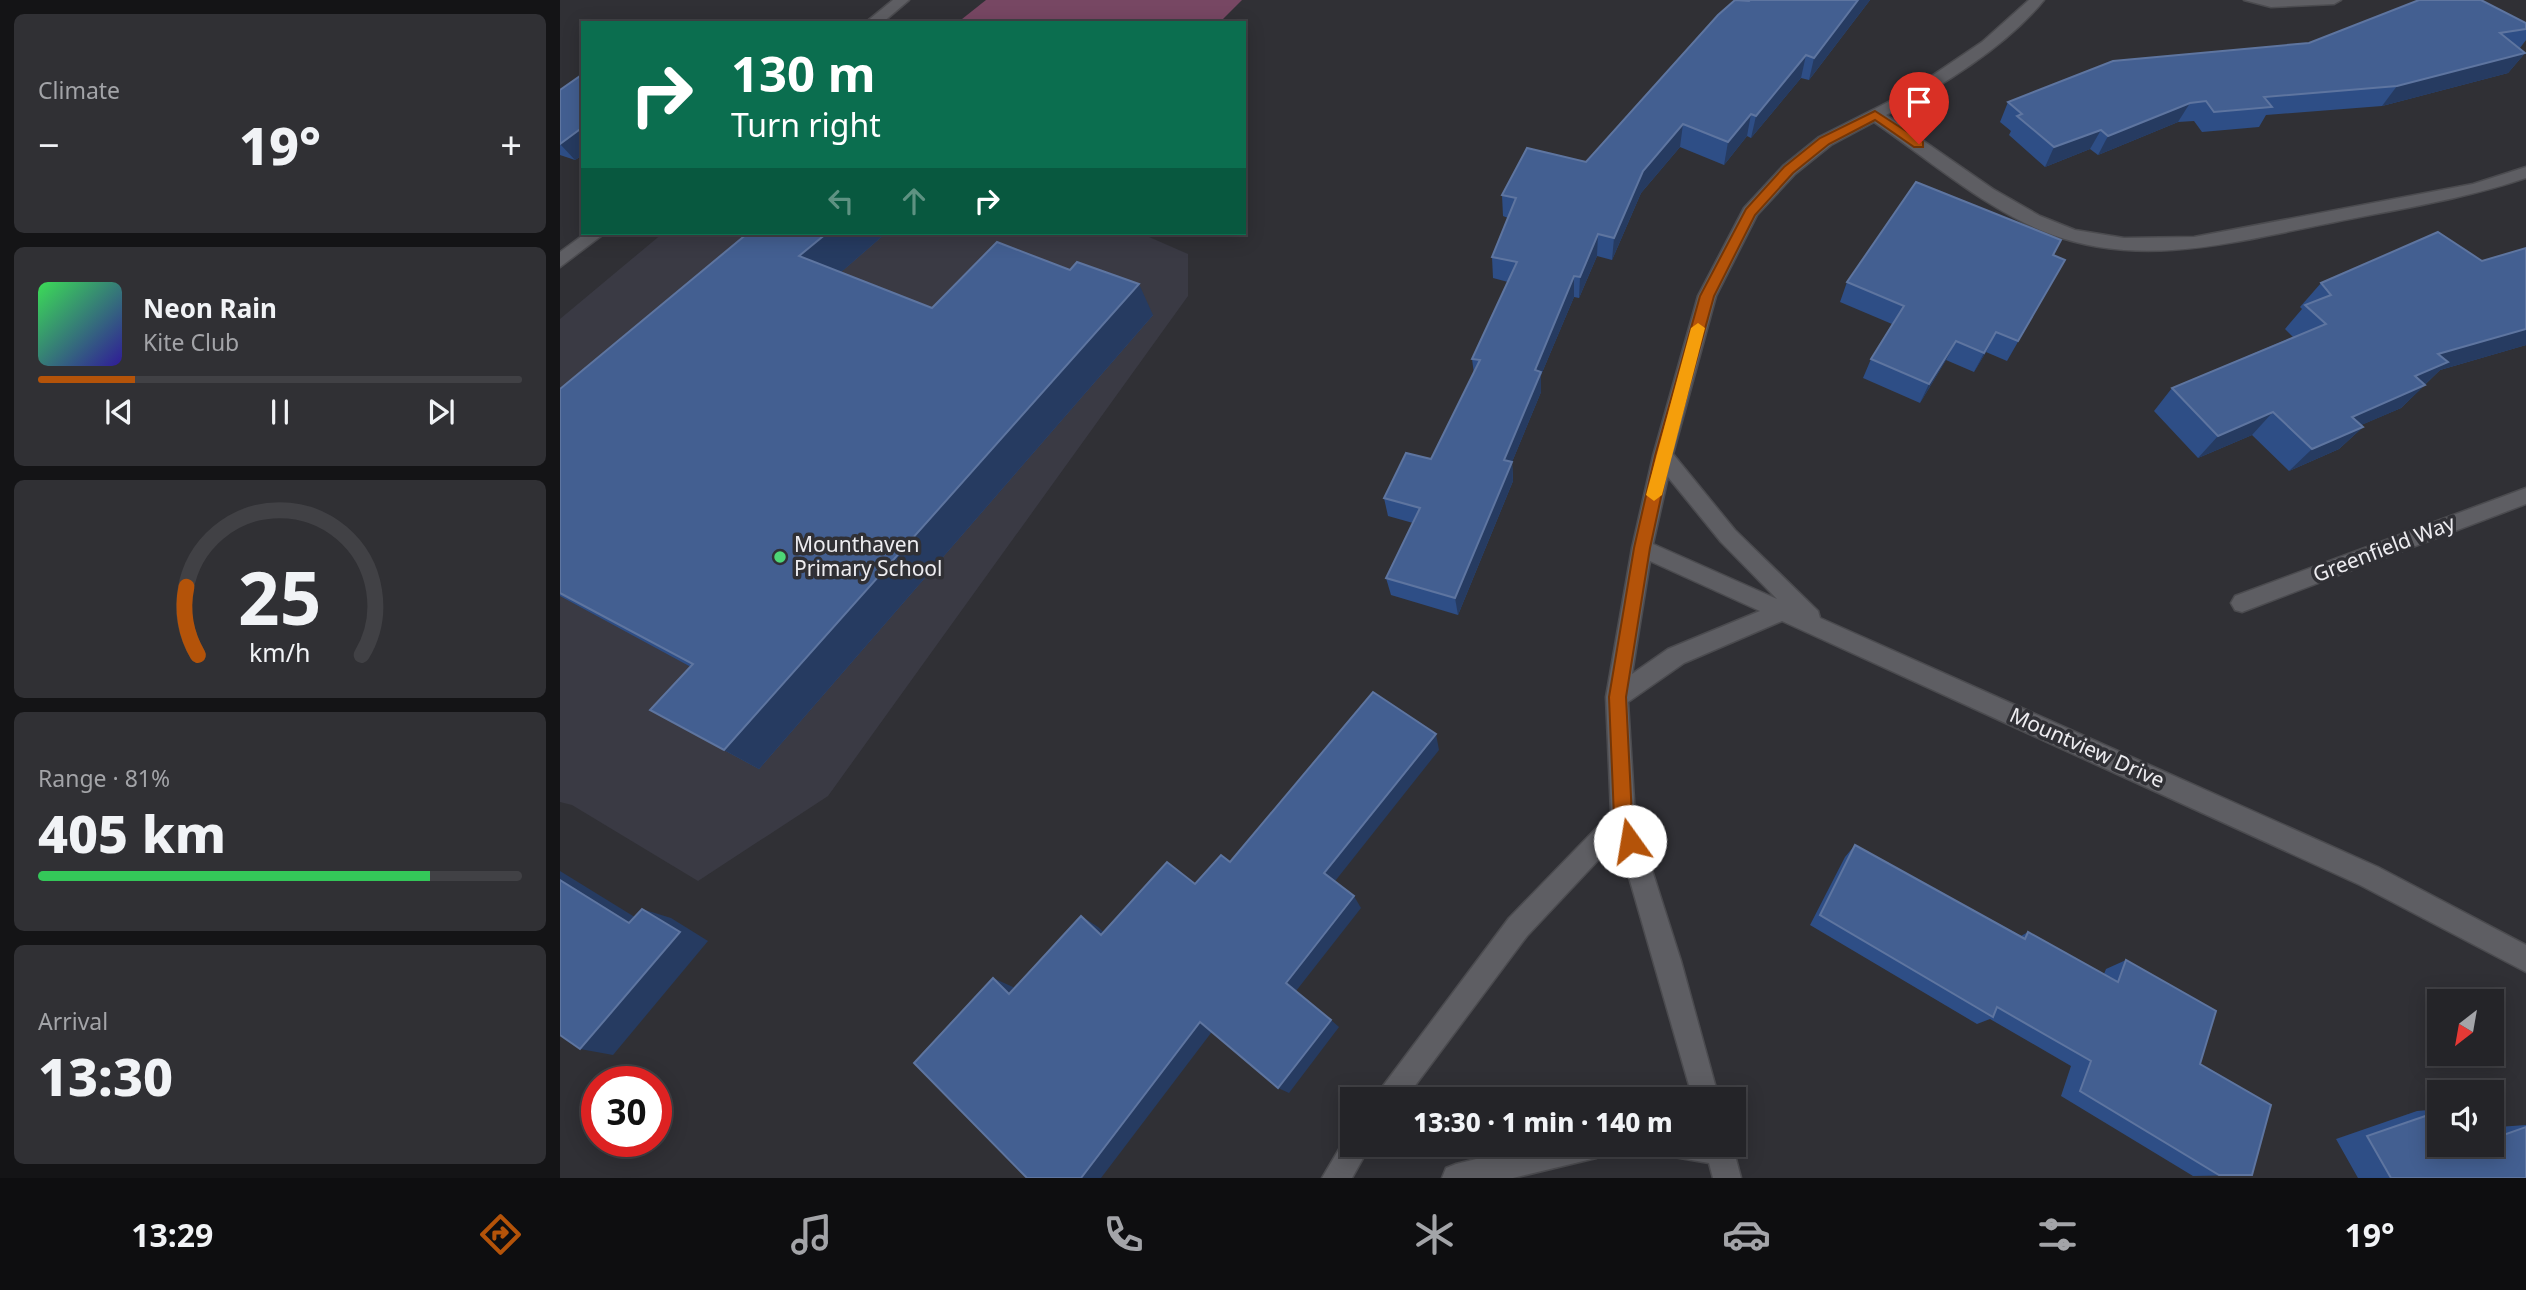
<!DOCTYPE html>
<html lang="en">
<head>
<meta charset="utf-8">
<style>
	:root { --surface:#242428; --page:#303034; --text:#f1f3f6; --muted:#a3a4a8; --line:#414145; --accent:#b45309 }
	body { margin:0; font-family:"Noto Sans",sans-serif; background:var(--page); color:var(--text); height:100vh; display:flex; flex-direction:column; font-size:26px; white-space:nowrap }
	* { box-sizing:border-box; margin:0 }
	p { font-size:23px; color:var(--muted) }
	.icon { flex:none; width:38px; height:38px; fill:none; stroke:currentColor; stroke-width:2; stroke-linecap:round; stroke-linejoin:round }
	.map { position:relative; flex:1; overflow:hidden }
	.side { display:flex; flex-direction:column; gap:14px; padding:14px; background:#141416; width:560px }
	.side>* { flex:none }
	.banner { position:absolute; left:21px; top:21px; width:665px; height:214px; border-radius:0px; box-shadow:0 4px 18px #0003,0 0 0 2px var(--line); background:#0b6e4f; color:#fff; overflow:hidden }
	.needle { width:46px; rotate:211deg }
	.tools { position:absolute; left:1867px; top:989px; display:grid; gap:14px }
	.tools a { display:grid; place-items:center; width:77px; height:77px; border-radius:0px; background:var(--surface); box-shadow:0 4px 18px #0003,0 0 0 2px var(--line); font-size:35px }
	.speed { position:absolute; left:21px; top:1066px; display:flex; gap:14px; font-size:35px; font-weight:700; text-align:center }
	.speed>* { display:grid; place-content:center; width:91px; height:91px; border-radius:50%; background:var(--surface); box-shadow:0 4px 18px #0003,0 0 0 2px var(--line); line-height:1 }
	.speed .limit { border:10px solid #d22; background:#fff; color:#111 }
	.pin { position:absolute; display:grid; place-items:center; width:60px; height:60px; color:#fff; margin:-72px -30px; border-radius:50% 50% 50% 0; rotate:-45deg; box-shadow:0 0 7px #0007 }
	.pin .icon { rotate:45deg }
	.me { position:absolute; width:77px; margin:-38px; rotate:347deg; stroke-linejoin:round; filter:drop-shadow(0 0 5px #0008) }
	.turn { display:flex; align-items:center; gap:24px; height:147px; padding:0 35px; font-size:32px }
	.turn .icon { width:91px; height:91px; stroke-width:2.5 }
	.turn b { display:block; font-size:49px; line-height:60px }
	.lanes { display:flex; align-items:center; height:66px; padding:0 35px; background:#0003; justify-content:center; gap:35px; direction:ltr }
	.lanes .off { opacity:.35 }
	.big { font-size:52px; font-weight:800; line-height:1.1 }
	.side .tile { flex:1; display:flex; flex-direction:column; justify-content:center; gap:10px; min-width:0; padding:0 24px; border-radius:10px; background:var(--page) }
	.side .dial { align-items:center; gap:0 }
	.dial svg { height:182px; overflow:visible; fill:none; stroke:var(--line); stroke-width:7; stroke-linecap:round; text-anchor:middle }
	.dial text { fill:var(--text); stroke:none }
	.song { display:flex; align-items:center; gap:21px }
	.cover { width:84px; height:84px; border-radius:10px; background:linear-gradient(135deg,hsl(130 70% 55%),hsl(250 70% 35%)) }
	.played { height:7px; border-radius:4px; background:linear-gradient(90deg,var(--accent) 20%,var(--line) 20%) }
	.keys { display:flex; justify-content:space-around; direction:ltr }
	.heat { display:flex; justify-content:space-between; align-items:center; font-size:38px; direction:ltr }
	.charge { height:10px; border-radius:5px; background:linear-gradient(90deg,#34c759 81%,var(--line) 0) }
	.trip { position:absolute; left:780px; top:1087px; width:406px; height:70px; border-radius:0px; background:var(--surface); box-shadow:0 4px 18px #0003,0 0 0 2px var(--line); font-weight:800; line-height:70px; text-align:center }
	.menu { display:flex; height:112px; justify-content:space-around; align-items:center; background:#0e0e10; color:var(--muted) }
	.menu .icon { width:49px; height:49px }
	.menu .current { color:var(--accent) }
	.menu b { font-size:32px; color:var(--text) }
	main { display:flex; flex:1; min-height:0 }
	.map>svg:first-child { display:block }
	.built { fill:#3a3a44 }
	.green { fill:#774763 }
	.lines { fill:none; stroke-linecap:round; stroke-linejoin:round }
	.minor-casing { stroke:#4b4b4f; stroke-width:3 }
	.minor { fill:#5e5e63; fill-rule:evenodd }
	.wall { fill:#2e4e86 }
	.shaded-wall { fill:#263b61 }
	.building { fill:#435f91; stroke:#5e75a0; stroke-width:2 }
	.route { fill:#b45309; stroke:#753606; stroke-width:2 }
	.slow { fill:#f59e0b }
	.poi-dot { fill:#4dd676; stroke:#303035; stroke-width:2.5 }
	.labels { text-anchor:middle; stroke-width:7; stroke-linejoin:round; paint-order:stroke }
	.poi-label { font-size:21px; fill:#edecf0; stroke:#303035; text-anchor:start }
	.street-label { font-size:21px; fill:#edecf0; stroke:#303035 }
</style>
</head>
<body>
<main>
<section class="side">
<div class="tile"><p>Climate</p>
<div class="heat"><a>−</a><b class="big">19°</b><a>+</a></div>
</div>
<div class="tile">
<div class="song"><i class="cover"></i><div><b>Neon Rain</b><p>Kite Club</p></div></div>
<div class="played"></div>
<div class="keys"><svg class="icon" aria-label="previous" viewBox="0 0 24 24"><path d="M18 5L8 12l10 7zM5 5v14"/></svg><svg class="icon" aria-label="pause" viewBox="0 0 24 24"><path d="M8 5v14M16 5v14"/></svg><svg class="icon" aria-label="next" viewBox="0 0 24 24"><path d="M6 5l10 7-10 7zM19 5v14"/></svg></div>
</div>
<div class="tile dial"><svg viewBox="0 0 100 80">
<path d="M14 69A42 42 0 1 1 86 69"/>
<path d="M14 69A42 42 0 0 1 9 39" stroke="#b45309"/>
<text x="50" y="56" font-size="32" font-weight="700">25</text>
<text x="50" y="72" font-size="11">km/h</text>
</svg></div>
<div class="tile"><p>Range · 81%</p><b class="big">405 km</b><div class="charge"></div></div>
<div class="tile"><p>Arrival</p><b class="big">13:30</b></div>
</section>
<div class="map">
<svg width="1966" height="1178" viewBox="0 0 1966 1178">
	<rect width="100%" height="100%" fill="#303035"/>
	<!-- built -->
	<polygon class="built" points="103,233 580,233 628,254 628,296 268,796 138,881 12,805 0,802 0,319"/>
	<!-- green -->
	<polygon class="green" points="426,0 682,0 659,23 397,23"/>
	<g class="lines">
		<defs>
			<g id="minor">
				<polygon points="333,0 349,0 322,23 305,23"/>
				<path d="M1469 0H1484C1446 47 1379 88 1326 115L1433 189 1480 216 1515 230 1564 238 1634 237 1913 184 1966 167V178C1904 199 1839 209 1775 222 1682 240 1586 269 1493 235 1427 211 1371 161 1314 122L1271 145 1235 174 1197 215 1156 296 1113 454 1175 530 1258 611 1260 618 1818 867 1966 945V972L1800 885 1222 621 1124 663 1068 702 1075 817 1121 961 1159 1099H1133L1058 839 967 936 845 1099H816L820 1090 949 918 1051 813 1046 697 1072 548 1093 456 1138 296 1184 208 1223 166 1259 137 1348 92 1422 42ZM1108 477 1161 542 1217 599 1093 544ZM1090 561 1200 611 1108 649 1072 674Z"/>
				<polygon points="1684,0 1781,0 1774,4 1711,7"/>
				<polygon points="26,233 45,233 0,267 0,252"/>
				<polygon points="1966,488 1966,504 1682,612 1675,610 1671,603 1675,596"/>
				<polygon points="793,1133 793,1144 811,1144 792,1178 762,1178 788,1134"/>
				<polygon points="977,1144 1049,1144 1046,1154 1036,1158 953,1178 882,1178 886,1168 896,1164"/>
				<polygon points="1094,1144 1172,1144 1181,1178 1153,1178 1149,1163 1097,1154"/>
			</g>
		</defs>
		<!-- minor casing -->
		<use href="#minor" class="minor-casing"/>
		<!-- minor -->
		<use href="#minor" class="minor"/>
	</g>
	<!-- wall -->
	<g class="wall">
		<polygon points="1190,0 1310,0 1249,80 1241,78 1191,138 1187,136 1164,165 1120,147 1081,193 1052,260 1037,256 1019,298 1014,297 981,375 981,392 952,462 953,481 898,615 831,595 826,578 853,523 828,516 824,498 871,459 914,374 912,359 948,282 933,278 932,257 948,218 943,216 942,195 1026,162"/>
		<polygon points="1966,23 1966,40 1960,48 1965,53 1948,73 1822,106 1706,115 1699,127 1642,132 1634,121 1618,122 1538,155 1530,149 1485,167 1449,135 1451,131 1440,122 1448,102"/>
		<polygon points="23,74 23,155 15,160 0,155 0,90"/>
		<polygon points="188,233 326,233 281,272 372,308 593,315 199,769 90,710 131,667 0,596 0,389"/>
		<polygon points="1966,248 1966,345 1880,370 1841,408 1801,425 1803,427 1779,449 1729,471 1692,435 1638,458 1594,411 1612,388 1733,337 1725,329 1742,309 1740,307 1761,283 1922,261"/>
		<polygon points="1493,255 1505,260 1447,361 1426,352 1414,372 1386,360 1360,403 1303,378 1311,359 1332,324 1280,302 1287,282"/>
		<polygon points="1295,845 1461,936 1468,932 1544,974 1546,969 1566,960 1640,1064 1692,1175 1633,1176 1501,1096 1511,1066 1430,1019 1417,1024 1250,925 1285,857"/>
		<polygon points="1880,1109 1880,1144 1932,1144 1932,1129 1938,1127 1966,1125 1966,1178 1798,1178 1776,1139 1857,1111"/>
	</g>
	<!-- shaded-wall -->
	<g class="shaded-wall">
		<polygon points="1298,0 1310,0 1249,80 1254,58"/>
		<polygon points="1965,53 1948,73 1822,106 1837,86"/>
		<polygon points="1246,55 1241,78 1191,138 1196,116"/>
		<polygon points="1630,103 1618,122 1538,155 1548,136"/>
		<polygon points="1191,114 1187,136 1164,165 1168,142"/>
		<polygon points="1123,124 1120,147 1081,193 1052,260 1054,238 1083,171"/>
		<polygon points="23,127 23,155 15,160 0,144"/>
		<polygon points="1541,130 1530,149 1485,167 1494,147"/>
		<polygon points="267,233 326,233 264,287 239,256"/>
		<polygon points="1038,234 1037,256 1019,298 1020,277"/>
		<polygon points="1014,276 1014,297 981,375 981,392 945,479 944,460 975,370"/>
		<polygon points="579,284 593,315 199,769 164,750"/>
		<polygon points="1966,329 1966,345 1880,370 1863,386 1831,399 1878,354"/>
		<polygon points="1436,332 1426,352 1414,372 1424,353"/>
		<polygon points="1396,341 1386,360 1360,403 1369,384"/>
		<polygon points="1865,385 1841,408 1769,439 1792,417"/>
		<polygon points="1713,412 1692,435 1638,458 1658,436"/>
		<polygon points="1803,427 1779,449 1729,471 1752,449"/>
		<polygon points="952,462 953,481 898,615 895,598"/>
		<polygon points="876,734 879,750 772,885 764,873"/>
		<polygon points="0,871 99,932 69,923 0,880"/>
		<polygon points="794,896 801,908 736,991 726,983"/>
		<polygon points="82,909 111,918 148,941 53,1055 20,1049"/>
		<polygon points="521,916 538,927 558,945 541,935"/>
		<polygon points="433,978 453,987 469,1002 449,994"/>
		<polygon points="771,1020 779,1027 729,1093 718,1088"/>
		<polygon points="640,1022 654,1029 541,1178 521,1178"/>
	</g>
	<!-- building -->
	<g class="building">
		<polygon points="1175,0 1189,1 1190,0 1298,0 1254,58 1246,55 1196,116 1191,114 1168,142 1123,124 1083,171 1054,238 1038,234 1020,277 1014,276 975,370 981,372 944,460 952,462 895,598 826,578 860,508 824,498 846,453 871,459 920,360 912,359 957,262 932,257 956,198 942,195 967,148 1026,162 1158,15"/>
		<polygon points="1859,0 1921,0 1966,23 1966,29 1940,33 1965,53 1837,86 1704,97 1712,107 1654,112 1646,101 1630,103 1548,136 1541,130 1494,147 1457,116 1462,114 1448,102 1553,61 1749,43"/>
		<polygon points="23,74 23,127 0,144 0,90"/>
		<polygon points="1356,182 1501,240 1493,255 1505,260 1458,341 1436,332 1424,353 1396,341 1369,384 1311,359 1344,306 1287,282"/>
		<polygon points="1878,232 1922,261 1966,248 1966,329 1878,354 1888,362 1855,376 1865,385 1792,417 1803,427 1752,449 1713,412 1658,436 1612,388 1766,324 1745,305 1771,295 1761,283"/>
		<polygon points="188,233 267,233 239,256 372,308 437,242 510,270 517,262 579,284 164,750 90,710 133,664 0,593 0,389"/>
		<polygon points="813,692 876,734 764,873 794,896 726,983 771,1020 718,1088 640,1022 521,1178 467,1178 354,1063 433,978 449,994 521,916 541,935 607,862 635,884 661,855 670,862"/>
		<polygon points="1295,845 1465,939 1468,932 1558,982 1566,960 1656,1011 1640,1064 1711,1105 1692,1175 1659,1175 1520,1091 1531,1061 1437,1007 1433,1017 1260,915"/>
		<polygon points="0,880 69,923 82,909 120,932 20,1049 0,1035"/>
		<polygon points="1880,1111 1880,1144 1932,1144 1932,1139 1966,1127 1966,1178 1831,1178 1807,1136"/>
	</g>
	<!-- route -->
	<polygon class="route" points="1315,111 1363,142 1363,147 1354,147 1315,120 1269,144 1233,173 1195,215 1154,296 1110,456 1090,548 1066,697 1072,817 1079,841 1077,847 1070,850 1064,847 1054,817 1049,697 1074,548 1095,456 1140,296 1186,209 1224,167 1260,138"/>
	<!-- slow -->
	<polygon class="slow" points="1138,323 1145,328 1102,495 1094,501 1086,495 1131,328"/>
	<!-- markers -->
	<circle class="poi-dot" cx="220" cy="557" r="7"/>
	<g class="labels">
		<!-- poi labels -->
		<g class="poi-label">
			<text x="234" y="552">Mounthaven<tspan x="234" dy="24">Primary School</tspan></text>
		</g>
		<!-- street labels -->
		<g class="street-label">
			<text transform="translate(1824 549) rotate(-21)" y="7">Greenfield Way</text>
			<text transform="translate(1527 748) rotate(24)" y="7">Mountview Drive</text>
		</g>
	</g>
</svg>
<div class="tools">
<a><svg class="needle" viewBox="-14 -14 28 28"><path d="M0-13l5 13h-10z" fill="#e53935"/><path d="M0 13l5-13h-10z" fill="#a3a4a8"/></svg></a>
<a><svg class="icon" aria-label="sound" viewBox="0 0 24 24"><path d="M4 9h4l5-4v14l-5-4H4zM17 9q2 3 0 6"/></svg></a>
</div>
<div class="speed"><div class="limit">30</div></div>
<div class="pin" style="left:1359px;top:144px;background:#d93025"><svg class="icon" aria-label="arrive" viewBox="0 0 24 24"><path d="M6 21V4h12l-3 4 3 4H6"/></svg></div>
<svg class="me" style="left:1070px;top:841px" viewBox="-20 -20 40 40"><circle r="19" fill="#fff"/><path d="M0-13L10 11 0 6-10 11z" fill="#b45309"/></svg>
<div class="trip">13:30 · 1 min · 140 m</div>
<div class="banner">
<div class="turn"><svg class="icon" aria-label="right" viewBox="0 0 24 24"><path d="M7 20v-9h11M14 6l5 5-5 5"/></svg><div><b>130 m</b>Turn right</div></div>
<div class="lanes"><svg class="icon off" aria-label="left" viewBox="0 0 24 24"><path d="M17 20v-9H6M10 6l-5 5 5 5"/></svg><svg class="icon off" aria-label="ahead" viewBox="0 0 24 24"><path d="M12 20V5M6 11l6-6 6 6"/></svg><svg class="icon" aria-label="right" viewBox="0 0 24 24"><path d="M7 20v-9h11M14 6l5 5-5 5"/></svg></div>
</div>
</div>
</main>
<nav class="menu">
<b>13:29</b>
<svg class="icon current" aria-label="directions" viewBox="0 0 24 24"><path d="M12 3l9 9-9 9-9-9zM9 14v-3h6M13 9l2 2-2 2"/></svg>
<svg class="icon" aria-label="music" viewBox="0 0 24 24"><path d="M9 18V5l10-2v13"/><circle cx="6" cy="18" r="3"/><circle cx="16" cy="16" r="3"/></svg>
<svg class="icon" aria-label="phone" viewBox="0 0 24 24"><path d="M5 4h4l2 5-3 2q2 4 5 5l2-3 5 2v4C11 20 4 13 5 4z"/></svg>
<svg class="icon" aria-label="climate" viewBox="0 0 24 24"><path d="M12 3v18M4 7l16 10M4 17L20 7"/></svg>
<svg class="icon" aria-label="car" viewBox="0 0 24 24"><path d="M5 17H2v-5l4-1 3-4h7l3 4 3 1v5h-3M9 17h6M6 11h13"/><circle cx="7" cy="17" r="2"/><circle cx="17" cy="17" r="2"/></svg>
<svg class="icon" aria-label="filters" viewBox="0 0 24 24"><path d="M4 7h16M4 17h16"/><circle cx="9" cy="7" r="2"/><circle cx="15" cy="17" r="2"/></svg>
<b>19°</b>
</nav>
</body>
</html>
